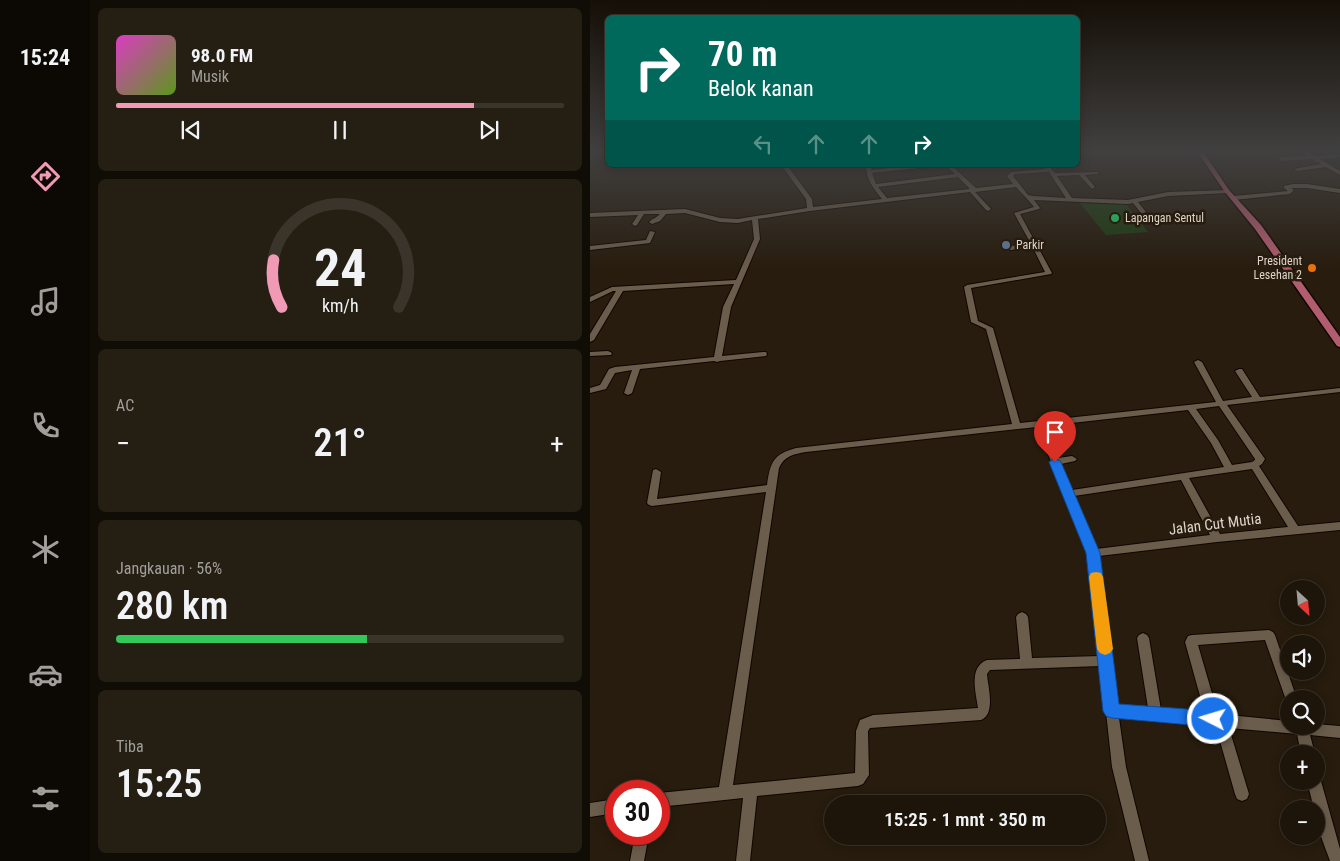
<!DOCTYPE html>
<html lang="id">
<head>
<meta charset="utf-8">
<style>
	:root { --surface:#1d150a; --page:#251e13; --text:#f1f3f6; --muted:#a09f9c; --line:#3b342b; --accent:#f09ab6 }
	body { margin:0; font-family:"Roboto Condensed",sans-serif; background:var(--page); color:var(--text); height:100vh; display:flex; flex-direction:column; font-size:19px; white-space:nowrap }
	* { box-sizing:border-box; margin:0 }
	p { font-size:16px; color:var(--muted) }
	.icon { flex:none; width:28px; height:28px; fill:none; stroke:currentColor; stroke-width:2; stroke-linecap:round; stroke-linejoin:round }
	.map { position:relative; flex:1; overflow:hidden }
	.side { display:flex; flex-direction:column; gap:8px; padding:8px; background:#100c06; width:500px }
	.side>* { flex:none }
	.guide { position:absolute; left:15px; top:15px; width:475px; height:152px; border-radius:8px; box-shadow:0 2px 12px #0003,0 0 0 1px var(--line); background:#00695c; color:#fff; overflow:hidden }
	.needle { width:32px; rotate:154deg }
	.fabs { position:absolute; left:690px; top:580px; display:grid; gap:10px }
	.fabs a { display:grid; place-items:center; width:45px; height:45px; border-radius:50%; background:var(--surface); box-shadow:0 2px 12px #0003,0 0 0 1px var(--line); font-size:25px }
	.speed { position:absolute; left:15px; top:780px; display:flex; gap:10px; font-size:25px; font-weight:700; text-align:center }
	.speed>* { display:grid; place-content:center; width:65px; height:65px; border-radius:50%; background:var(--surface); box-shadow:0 2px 12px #0003,0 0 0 1px var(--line); line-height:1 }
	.speed .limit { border:8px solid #d22; background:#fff; color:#111 }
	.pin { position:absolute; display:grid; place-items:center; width:42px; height:42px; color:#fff; margin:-51px -21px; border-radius:50% 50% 50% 0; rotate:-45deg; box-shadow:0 0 5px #0007 }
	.pin .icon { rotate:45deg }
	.me { position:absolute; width:55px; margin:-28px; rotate:275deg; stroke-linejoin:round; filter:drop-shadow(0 0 4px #0008) }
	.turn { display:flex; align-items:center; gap:18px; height:105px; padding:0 20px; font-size:22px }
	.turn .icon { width:65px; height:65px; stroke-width:2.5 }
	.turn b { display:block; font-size:35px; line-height:42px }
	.lanes { display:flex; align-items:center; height:48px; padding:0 20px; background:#0003; justify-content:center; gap:25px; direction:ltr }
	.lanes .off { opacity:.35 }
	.big { font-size:38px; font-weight:600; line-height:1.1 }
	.side .tile { flex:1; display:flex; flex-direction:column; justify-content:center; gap:8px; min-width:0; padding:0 18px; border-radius:8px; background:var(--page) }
	.side .dial { align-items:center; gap:0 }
	.dial svg { height:130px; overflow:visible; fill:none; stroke:var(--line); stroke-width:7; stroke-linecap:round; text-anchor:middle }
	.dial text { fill:var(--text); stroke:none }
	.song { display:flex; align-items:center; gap:15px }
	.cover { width:60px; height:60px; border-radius:8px; background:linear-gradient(135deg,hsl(310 70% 55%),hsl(90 70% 35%)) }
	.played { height:5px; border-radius:2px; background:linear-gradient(90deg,var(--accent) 80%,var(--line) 80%) }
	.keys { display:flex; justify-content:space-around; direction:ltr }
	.heat { display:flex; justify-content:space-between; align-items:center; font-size:28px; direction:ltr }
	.charge { height:8px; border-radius:4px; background:linear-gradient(90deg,#34c759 56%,var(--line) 0) }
	.trip { position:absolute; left:234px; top:795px; width:282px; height:50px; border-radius:25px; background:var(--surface); box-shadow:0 2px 12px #0003,0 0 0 1px var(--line); font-weight:600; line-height:50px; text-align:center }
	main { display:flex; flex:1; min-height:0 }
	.tab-bar { display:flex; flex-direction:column; width:90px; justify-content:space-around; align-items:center; background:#0c0804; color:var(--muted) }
	.tab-bar .icon { width:35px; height:35px }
	.tab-bar .active { color:var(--accent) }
	.tab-bar b { font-size:22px; color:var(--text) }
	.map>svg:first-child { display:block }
	.green { fill:#1e3c11 }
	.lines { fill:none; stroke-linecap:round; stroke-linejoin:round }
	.minor-casing { stroke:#100600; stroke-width:2 }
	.major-casing { stroke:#100600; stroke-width:3 }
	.minor { fill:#6b5d4c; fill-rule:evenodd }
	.major { fill:#b25c6f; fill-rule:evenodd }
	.route { fill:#1a73e8; stroke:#114b97 }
	.slow { fill:#f59e0b }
	.leisure-dot { fill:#2e9e5b; stroke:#271c0d; stroke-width:2 }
	.service-dot { fill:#5c6f8a; stroke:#271c0d; stroke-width:2 }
	.food-dot { fill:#e8710a; stroke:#271c0d; stroke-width:2 }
	.labels { text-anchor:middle; stroke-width:5; stroke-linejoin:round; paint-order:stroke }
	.far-poi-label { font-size:12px; fill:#ded6cc; stroke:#271c0d; text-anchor:start }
	.street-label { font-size:15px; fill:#ded6cc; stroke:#271c0d }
</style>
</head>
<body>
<main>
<nav class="tab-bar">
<b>15:24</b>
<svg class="icon active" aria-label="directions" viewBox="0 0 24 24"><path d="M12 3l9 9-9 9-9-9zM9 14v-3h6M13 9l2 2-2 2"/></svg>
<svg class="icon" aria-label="music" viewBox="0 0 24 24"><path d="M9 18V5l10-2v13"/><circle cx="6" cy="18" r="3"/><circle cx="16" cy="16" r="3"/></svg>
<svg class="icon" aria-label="phone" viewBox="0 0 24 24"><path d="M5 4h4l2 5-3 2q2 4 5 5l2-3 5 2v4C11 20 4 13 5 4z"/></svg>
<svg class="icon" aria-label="climate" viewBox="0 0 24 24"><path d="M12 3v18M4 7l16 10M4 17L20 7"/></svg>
<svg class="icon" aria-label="car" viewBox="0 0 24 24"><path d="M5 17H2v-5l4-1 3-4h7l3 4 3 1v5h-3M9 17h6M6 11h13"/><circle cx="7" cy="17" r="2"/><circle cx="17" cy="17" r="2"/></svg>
<svg class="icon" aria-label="filters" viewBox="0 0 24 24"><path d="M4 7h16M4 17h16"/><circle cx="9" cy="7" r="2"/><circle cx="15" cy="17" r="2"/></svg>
</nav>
<section class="side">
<div class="tile">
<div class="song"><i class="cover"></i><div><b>98.0 FM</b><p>Musik</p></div></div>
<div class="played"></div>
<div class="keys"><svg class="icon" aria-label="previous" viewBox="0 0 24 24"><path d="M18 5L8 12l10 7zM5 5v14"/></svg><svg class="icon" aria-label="pause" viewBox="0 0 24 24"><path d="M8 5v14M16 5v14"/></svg><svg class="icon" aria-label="next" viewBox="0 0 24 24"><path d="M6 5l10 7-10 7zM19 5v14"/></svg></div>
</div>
<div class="tile dial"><svg viewBox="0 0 100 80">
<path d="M14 69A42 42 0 1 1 86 69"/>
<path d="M14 69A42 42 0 0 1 9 40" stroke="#f09ab6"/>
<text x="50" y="56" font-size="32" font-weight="700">24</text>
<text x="50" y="72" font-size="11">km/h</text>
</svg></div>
<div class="tile"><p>AC</p>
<div class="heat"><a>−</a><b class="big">21°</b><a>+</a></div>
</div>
<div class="tile"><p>Jangkauan · 56%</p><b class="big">280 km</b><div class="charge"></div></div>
<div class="tile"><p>Tiba</p><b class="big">15:25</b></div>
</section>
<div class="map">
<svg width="750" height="861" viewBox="0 0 750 861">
	<rect width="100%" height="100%" fill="#271c0d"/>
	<!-- green -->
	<polygon class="green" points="489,202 535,203 558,232 516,235"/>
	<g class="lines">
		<defs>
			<g id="minor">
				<polygon points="709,150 714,150 726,156 750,155 750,157 730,159 750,171 750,175 736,167 707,171 704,169 731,164 722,159 691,161 688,159 691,157 717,156"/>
				<path d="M165 165H187C182 168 170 168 165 165Z"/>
				<path d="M191 165H197L222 199 223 207 292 199C283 188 276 179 276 165H282L281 170 325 165H341L338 167 282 173 286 184 365 174 355 165H361L386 188 423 184 417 176 421 172 455 169 452 165H458L465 173 508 172V174L495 175 505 187 502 189 489 175 467 176 482 198 538 200 578 192 639 190V192L637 193 578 196 548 202 556 212 553 214 551 213 543 203 538 204 444 200 450 208 449 209 430 214 462 273 461 274 381 288 388 321 403 328 430 423 626 402 604 362 608 360 612 362 633 401 662 397 645 371 649 369H652L670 397 750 388V392L637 405 675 459 672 464 669 466 708 526 750 522V530L627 542 509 556 528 706 558 708 547 638 549 635 553 633 557 635 559 638 571 710 615 714 595 642 598 636 602 635 679 630 683 632 685 635 707 699H699V704L697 703 675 640 608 645 628 714 699 721V726H726V724L750 726V738L720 735 725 754H711L707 734 639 728 659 794 657 799 652 801 647 799 645 794 626 727 529 718 536 767 559 861H545L522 767 511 666 400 670 397 674C398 687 406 714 391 720L280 728 278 731 279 775 273 784 268 786 167 796 160 861H146L153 798 69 807V793L129 787 176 492 62 506 59 505 57 503 63 470 66 469 71 472 67 499 177 485C180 463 183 454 206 448L422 424 396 329 381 322 374 287 377 285 455 272 443 248 420 250 417 248 420 246 441 244 424 213 444 207C438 199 432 194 426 187L385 192 401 209 398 211 396 210 380 192 220 211 168 219 170 239 141 307 132 356 173 352H176L177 354 176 356 130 361 127 362 124 361 50 369 42 393 38 395 34 393 42 370 25 373 16 389 0 393V388L10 385 19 369 25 367 124 357 133 307 144 284 33 291 4 340 0 342V334L26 291H23L0 302V297L22 287 146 280 164 239 162 220 148 223 130 222 95 213 76 214 70 221 62 224 59 222C63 218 65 219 70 214H54L47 225 45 226 42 224 48 215 0 217V213L95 209 130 218 148 219 217 208 216 199ZM459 172 476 198 443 196 438 195 423 176 425 174ZM368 177 380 189 297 198 288 187ZM629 406 665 459V460L662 462 642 465 628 440 606 409ZM598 410 621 443 634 467 482 490 471 464 485 461 487 459 482 456 468 458 455 426ZM447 427 498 553 510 656 442 658 438 617 436 614 432 612 428 614 426 617 430 659 397 660C378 667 386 693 388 708L283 715 270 720 266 731 265 773 143 785 189 468C194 456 204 454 216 452ZM662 469 698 527 630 534 599 478ZM591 480 620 535 506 549 484 496Z"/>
				<polygon points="703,184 717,184 750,189 750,193 717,188 701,188 704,190 700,194 643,200 640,198 643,196 698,191 694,188 694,186"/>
				<polygon points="60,231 65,232 60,243 0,250 0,246 56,240"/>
				<polygon points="18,351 22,353 21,355 0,356 0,352"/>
				<path d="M726 775 729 776 731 781 750 849V861H740C734 844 726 827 726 809H724L717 781H726Z"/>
				<polygon points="26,799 26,813 0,817 0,803"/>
				<polygon points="45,834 59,834 54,861 40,861"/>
			</g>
			<polygon id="major" points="606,150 612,150 639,190 671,225 750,337 750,347 747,346 665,229 635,192"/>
		</defs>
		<!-- minor casing -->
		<use href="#minor" class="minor-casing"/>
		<!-- major casing -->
		<use href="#major" class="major-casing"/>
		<!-- minor -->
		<use href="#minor" class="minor"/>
		<!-- major -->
		<use href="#major" class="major"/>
	</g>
	<!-- sky -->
	<linearGradient id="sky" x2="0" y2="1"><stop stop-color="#150f07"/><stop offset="0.56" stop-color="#414040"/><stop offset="1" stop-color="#414040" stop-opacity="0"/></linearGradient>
	<rect width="750" height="270" fill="url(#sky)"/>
	<!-- route -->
	<polygon class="route" points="465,458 471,462 510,553 529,704 623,711 629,714 631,719 629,724 623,727 522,718 516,716 513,711 496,553 459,462"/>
	<!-- slow -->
	<polygon class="slow" points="506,572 511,573 513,577 523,649 520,653 515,655 510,653 507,649 499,577 501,573"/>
	<!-- markers -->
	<circle class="leisure-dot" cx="525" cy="218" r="5"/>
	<circle class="service-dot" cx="416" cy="245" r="5"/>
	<circle class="food-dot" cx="722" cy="268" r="5"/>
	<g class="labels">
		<!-- far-poi labels -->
		<g class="far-poi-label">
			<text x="535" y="222">Lapangan Sentul</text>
			<text x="426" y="249">Parkir</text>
			<text x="712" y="265" text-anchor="end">President<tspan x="712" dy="14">Lesehan 2</tspan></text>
		</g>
		<!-- street labels -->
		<g class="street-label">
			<text transform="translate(625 524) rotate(-7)" y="5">Jalan Cut Mutia</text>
		</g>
	</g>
</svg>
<div class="fabs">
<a><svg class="needle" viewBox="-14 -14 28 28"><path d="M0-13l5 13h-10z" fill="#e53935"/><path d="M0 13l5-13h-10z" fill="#a09f9c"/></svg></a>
<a><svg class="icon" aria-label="sound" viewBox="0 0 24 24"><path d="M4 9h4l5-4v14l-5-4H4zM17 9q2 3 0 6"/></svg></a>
<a><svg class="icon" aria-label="search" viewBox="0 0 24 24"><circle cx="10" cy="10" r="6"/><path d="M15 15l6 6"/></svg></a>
<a>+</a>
<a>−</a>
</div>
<div class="speed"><div class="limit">30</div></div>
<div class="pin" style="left:465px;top:462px;background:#d93025"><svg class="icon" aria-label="arrive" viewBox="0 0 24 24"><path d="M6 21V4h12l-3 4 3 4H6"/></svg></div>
<svg class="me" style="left:623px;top:719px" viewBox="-20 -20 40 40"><circle r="17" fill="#1a73e8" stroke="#fff" stroke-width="3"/><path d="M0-11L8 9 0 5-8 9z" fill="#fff"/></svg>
<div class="trip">15:25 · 1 mnt · 350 m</div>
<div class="guide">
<div class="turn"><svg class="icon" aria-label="right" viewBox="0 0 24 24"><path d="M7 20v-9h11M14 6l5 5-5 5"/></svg><div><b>70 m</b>Belok kanan</div></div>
<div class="lanes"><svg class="icon off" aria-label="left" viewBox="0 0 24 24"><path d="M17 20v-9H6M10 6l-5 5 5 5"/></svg><svg class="icon off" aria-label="ahead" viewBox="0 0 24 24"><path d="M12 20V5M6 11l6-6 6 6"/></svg><svg class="icon off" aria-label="ahead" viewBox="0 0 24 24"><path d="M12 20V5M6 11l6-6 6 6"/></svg><svg class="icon" aria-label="right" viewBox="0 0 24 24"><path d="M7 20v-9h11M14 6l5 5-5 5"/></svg></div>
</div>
</div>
</main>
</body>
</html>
